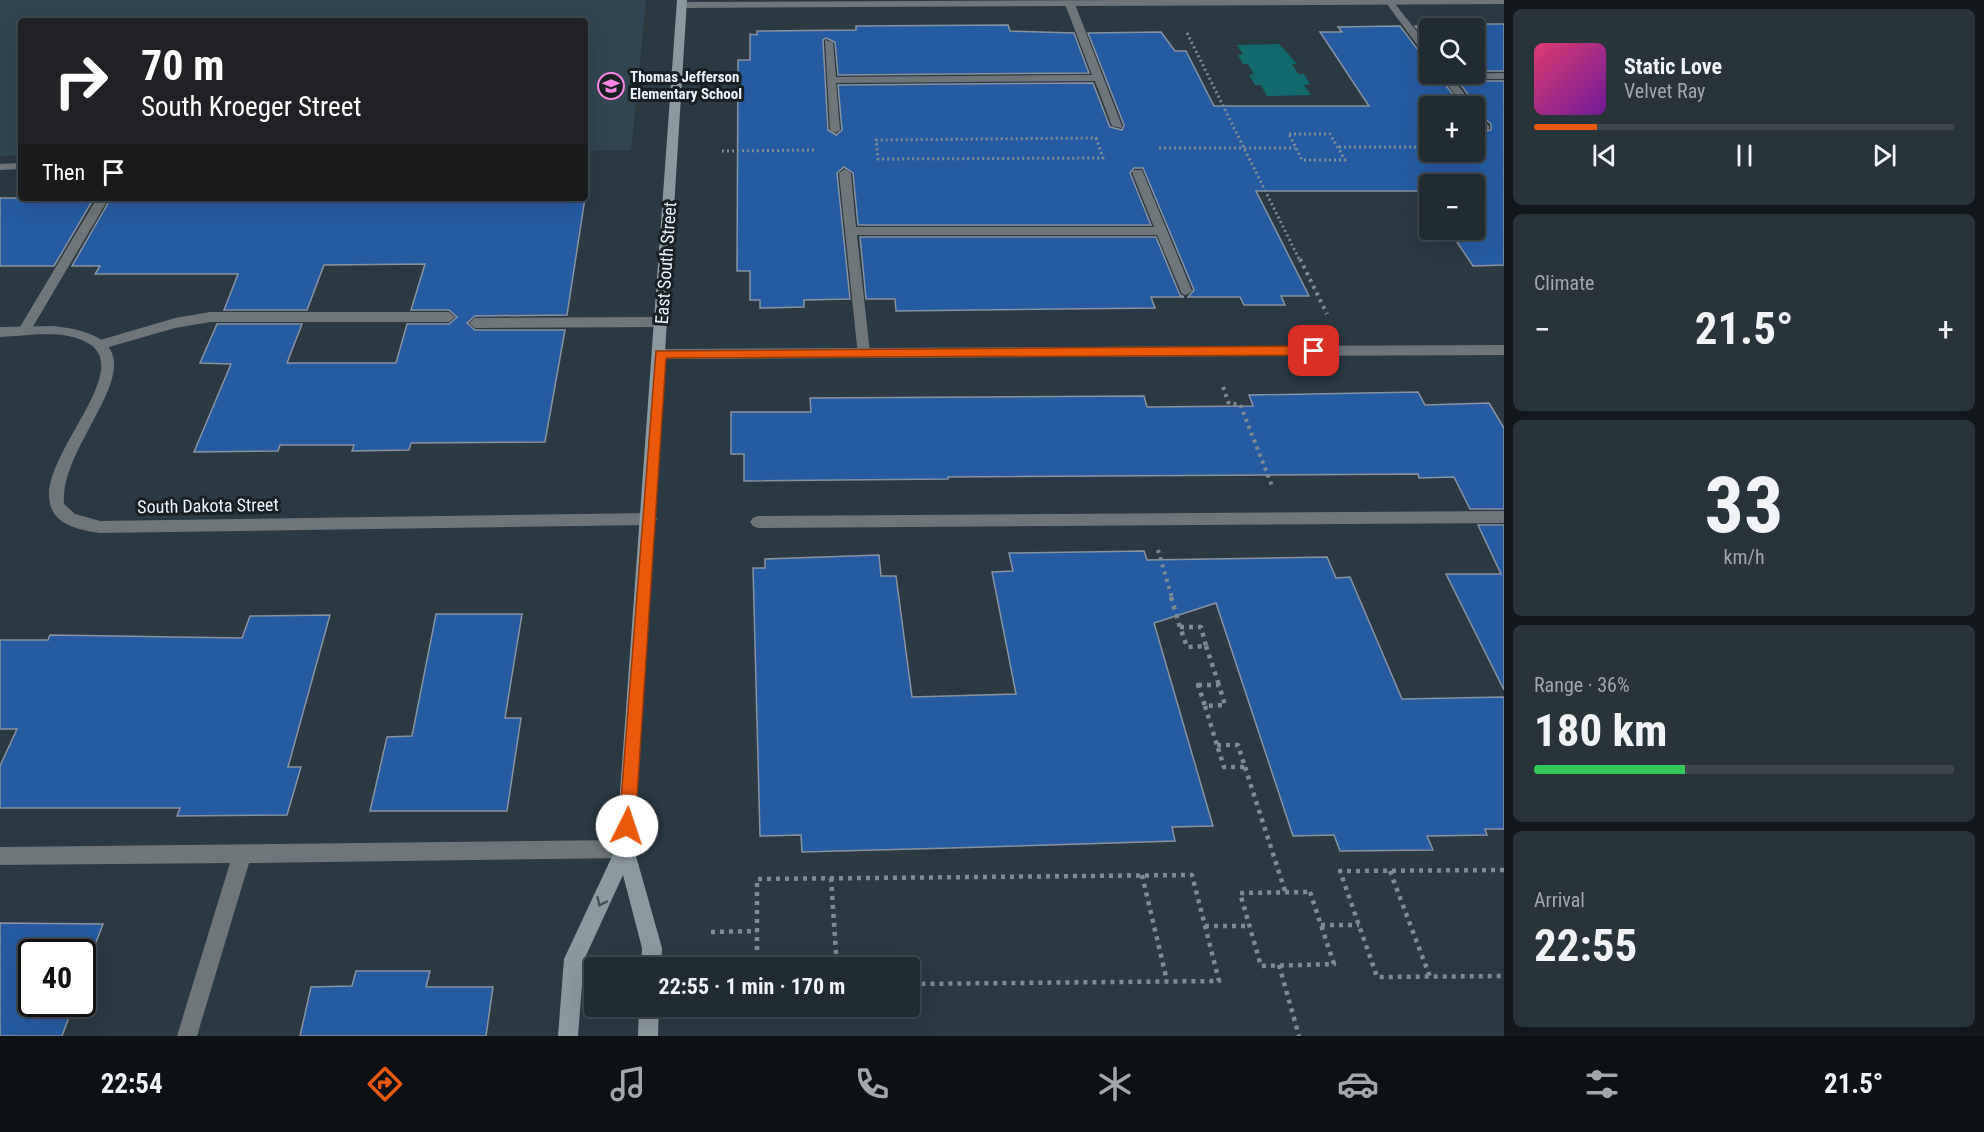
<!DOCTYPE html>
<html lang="en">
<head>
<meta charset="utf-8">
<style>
	:root { --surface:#202b32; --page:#28333a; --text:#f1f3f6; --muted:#a2a7ac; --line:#3d474d; --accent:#ea580c }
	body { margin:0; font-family:"Roboto Condensed",sans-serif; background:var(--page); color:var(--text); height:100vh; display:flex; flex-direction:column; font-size:22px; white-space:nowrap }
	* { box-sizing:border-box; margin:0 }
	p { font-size:20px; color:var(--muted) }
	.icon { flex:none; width:33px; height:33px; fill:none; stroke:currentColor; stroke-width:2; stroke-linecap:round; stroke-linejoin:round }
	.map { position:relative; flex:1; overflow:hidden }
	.side { display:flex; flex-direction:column; gap:9px; padding:9px; background:#12181c; width:480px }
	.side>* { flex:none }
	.guide { position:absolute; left:18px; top:18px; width:570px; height:183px; border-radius:6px; box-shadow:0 6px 24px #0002,0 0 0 2px var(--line); background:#202124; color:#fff; overflow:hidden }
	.fabs { position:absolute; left:1419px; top:18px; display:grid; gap:12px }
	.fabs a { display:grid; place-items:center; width:66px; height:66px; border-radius:6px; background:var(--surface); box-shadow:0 6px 24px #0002,0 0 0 2px var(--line); font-size:30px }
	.speed { position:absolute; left:18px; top:939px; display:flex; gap:12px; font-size:30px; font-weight:700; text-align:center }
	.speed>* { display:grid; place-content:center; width:78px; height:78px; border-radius:50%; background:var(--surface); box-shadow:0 6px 24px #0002,0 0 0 2px var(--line); line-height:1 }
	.speed .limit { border:3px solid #111; border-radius:9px; background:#fff; color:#111 }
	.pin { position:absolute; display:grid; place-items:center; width:51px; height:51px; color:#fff; margin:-26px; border-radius:12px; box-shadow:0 3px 9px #0006 }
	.me { position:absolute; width:66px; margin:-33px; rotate:4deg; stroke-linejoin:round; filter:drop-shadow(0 0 4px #0008) }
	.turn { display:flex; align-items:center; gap:21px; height:126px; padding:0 24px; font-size:27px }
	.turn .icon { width:78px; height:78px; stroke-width:2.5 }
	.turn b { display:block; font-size:42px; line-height:51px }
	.then { display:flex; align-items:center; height:57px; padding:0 24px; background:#0003; gap:12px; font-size:22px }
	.big { font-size:45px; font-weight:700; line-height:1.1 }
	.side .widget { flex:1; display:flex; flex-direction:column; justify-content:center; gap:9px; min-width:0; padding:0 21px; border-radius:9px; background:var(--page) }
	.side .dial { align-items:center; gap:0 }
	.dial b { font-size:78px; line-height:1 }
	.song { display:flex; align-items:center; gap:18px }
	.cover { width:72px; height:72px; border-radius:9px; background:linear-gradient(135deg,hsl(340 70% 55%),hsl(280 70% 35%)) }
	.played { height:6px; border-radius:3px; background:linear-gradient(90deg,var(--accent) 15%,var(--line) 15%) }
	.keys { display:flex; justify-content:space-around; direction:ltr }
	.heat { display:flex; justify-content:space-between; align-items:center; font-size:33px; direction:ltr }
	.charge { height:9px; border-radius:4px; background:linear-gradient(90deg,#34c759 36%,var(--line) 0) }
	.trip { position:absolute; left:584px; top:957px; width:336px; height:60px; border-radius:6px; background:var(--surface); box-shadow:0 6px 24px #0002,0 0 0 2px var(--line); font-weight:700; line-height:60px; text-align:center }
	.tab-bar { display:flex; height:96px; justify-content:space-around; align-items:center; background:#0d1114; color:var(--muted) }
	.tab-bar .icon { width:42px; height:42px }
	.tab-bar .active { color:var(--accent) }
	.tab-bar b { font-size:27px; color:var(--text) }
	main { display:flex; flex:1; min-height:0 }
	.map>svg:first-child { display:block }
	.built { fill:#314652 }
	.water { fill:#11696c }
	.building { fill:#265ba2; stroke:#8893a1; stroke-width:1.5 }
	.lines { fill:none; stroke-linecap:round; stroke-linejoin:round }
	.path-far2 { stroke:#7f8b93; stroke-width:3; stroke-dasharray:2 3; stroke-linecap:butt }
	.path-far1 { stroke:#7f8b93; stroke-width:4; stroke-dasharray:3 4.5; stroke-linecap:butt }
	.path { stroke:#7f8b93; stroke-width:4.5; stroke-dasharray:4 5; stroke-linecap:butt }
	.lane { fill:#6e7679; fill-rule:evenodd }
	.street { fill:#6e7679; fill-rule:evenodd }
	.secondary { fill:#8c999e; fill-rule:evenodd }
	.oneway { stroke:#475055 }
	.route { fill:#ea580c; stroke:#983908; stroke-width:1.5 }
	.labels { text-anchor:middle; stroke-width:6; stroke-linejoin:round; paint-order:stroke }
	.far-poi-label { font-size:15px; font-weight:bold; fill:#ebf4fa; stroke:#192024; text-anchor:start }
	.street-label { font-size:18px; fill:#ebf4fa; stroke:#192024 }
</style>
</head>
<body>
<main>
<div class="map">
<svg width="1504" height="1036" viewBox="0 0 1504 1036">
	<rect width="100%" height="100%" fill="#2b3943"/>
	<!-- built -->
	<polygon class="built" points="0,0 646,0 631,150 585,151 585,21 21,21 21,155 0,156"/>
	<!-- water -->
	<polygon class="water" points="1279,44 1297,64 1292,64 1298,74 1304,74 1310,84 1304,85 1311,95 1267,96 1261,85 1255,85 1249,75 1254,74 1248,64 1243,64 1238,55 1243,54 1237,45"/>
	<!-- building -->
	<g class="building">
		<polygon points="1437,24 1504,24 1504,71 1474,71 1474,28 1430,28 1430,44 1415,26"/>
		<polygon points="1008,25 1010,31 1074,33 1089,73 838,75 835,42 826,38 823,40 828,130 836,135 842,130 838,85 1093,83 1110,127 1122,130 1124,125 1088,33 1161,32 1175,51 1186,51 1214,106 1369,106 1320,32 1342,32 1338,27 1400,26 1424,58 1430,60 1430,74 1437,74 1462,106 1430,106 1430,152 1474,152 1474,126 1481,132 1491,130 1491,124 1474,109 1476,105 1458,81 1504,81 1504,265 1473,266 1449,230 1474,230 1474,184 1430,184 1430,199 1424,191 1256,191 1309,296 1281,296 1285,305 1244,305 1240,297 1188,297 1194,290 1143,168 1134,168 1130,173 1151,225 858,225 853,173 844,167 837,173 850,299 804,300 804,307 760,308 760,300 750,300 750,271 737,271 738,60 750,60 750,34 757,35 757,31 856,30 856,26"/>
		<polygon points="0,198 94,198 54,266 0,266"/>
		<polygon points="111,198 585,198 567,315 475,316 467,323 475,330 565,330 545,442 411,443 409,450 352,451 354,445 280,445 278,451 194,452 231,364 200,363 217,324 302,324 287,363 396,363 407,324 449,324 457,317 449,310 411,310 425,264 324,265 307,310 224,310 238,274 95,274 100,266 72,266"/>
		<polygon points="860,237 1156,237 1180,295 1184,297 1151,297 1155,308 896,311 895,299 866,299"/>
		<polygon points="1418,392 1425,405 1489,403 1504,428 1504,509 1470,509 1454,477 1419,478 1418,474 948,477 948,479 744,481 744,454 731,454 731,412 811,412 810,398 1144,396 1147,407 1253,406 1249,395"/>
		<polygon points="1478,525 1504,525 1504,690 1446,574 1501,574"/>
		<polygon points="1144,551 1147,560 1327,557 1336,578 1350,577 1402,699 1504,697 1504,829 1485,829 1487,835 1427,836 1433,850 1340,851 1334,835 1293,836 1216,603 1154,623 1213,826 1172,827 1175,841 951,848 802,852 801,835 760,836 753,568 765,568 765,559 879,555 881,576 896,576 912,697 1016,694 992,572 1013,571 1009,553"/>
		<polygon points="436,614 522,614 505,718 521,718 507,811 370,811 387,737 412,736"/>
		<polygon points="330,615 288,767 301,767 287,815 177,816 180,808 0,808 0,766 17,729 0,729 0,640 48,640 50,635 242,638 250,616"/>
		<polygon points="0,923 103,924 82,979 82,952 32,952 32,1004 74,1004 62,1036 0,1036"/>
		<polygon points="356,971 430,971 426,987 493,987 486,1036 300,1036 311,987 352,986"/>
	</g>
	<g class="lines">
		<!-- path-far2 -->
		<g class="path-far2">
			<polyline points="1187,33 1300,261"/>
			<polygon points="1289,134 1330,134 1345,160 1302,160"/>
			<polygon points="1096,138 1103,158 878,159 876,140"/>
			<polyline points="1339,147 1430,147"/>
			<polyline points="1159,148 1295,148"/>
			<polyline points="722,151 816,150"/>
		</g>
		<!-- path-far1 -->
		<g class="path-far1">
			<polyline points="1300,259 1327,314"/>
			<polyline points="1223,387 1229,404 1240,404 1272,486"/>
			<polyline points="1158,550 1172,598"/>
		</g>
		<!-- path -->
		<g class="path">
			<polyline points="1171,597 1180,627"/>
			<polygon points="1180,627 1201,627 1206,646 1187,647"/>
			<polyline points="1206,646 1219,685"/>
			<polygon points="1198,685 1219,685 1225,705 1205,706"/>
			<polyline points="1205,706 1217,745"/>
			<polygon points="1217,745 1238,745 1245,767 1224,767"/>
			<polyline points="1245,767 1285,891"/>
			<polyline points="1504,870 1340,871 1377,977 1504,976"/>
			<polyline points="1390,871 1430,977"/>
			<polyline points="1142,875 1167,981"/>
			<polyline points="831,878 837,968"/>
			<polygon points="1310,892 1334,964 1261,966 1240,893"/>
			<polyline points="1321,925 1359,925"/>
			<polyline points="1205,926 1249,926"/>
			<polyline points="711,932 757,931"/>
			<polyline points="1279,965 1299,1036"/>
			<polyline points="757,968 757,879 1192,875 1219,981 909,984"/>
		</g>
		<!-- lane -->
		<g class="lane">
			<polygon points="1384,0 1392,0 1430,48 1430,58 1426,57"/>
			<polygon points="1070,1 1075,4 1122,126 1121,128 1112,126 1095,81 836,83 840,130 835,133 830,130 825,40 833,42 836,77 1092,75 1065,4"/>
			<polygon points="1504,73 1504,79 1453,79 1474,106 1464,106 1439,74"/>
			<polygon points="1474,111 1489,126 1489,130 1481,130 1474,122"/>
			<polygon points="21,163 21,169 0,170 0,164"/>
			<polygon points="845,169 851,173 856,227 1154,227 1132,172 1134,170 1142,170 1192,291 1186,295 1182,294 1157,235 857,235 870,353 868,356 858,356 839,173"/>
			<polygon points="97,198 109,198 28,335 18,335 17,332"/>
			<polygon points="210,312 449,312 455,317 449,322 210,322 175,328 102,349 95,344 97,341 175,318"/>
			<polygon points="661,317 667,322 661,327 475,328 469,323 475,318"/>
			<polygon points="1504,511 1504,523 758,528 753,526 750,522 753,518 758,516"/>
			<polygon points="625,840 632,842 634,849 632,856 625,858 249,863 197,1036 177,1036 230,863 0,865 0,847"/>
		</g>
		<!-- street -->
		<g class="street">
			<polygon points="1129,0 1504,0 1504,4 682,8 677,5 682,2"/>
			<path d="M53 326C187 339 58 435 64 504L75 514 100 521 649 513 654 515 657 519 654 523 649 525 100 533C86 531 68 528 58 518 15 475 144 371 86 342 62 329 26 336 0 337V327Z"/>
			<polygon points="1504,345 1504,355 660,359 653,354 660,349"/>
		</g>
		<!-- secondary -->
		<g class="secondary">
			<polygon points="677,0 687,0 634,849 662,948 661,968 641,968 642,948 623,875 584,960 578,1036 558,1036 564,959 616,848"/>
			<polygon points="639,1006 659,1006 658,1036 638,1036"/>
		</g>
	</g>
	<!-- one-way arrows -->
	<defs><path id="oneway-chevron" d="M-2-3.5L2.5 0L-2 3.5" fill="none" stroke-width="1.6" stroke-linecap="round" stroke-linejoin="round" transform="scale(1.5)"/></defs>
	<use class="oneway" href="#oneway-chevron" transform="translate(601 902) rotate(115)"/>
	<!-- route -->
	<polygon class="route" points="1314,346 1320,351 1314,355 666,358 635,826 633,832 627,834 621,832 619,826 656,351"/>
	<!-- icons -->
	<defs>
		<symbol id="school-ring" viewBox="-11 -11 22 22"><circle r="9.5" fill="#192024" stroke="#fb87e5" stroke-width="1.5"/><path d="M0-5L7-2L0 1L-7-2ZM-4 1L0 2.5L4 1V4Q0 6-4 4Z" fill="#fb87e5"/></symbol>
	</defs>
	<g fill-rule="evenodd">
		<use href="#school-ring" x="596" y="71" width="30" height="30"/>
	</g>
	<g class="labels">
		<!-- far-poi labels -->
		<g class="far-poi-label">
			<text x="630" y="82">Thomas Jefferson<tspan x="630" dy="17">Elementary School</tspan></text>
		</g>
		<!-- street labels -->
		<g class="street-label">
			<text transform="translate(666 263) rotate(-86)" y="6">East South Street</text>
			<text transform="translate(208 506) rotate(-1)" y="6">South Dakota Street</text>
		</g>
	</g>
</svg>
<div class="fabs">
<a><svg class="icon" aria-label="search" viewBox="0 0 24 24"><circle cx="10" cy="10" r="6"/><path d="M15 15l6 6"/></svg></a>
<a>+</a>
<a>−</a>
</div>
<div class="speed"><div class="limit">40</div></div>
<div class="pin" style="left:1314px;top:351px;background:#d93025"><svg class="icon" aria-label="arrive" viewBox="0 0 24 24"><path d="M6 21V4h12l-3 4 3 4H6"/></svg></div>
<svg class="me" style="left:627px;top:826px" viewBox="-20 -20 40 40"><circle r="19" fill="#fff"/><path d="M0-13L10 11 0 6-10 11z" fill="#ea580c"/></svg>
<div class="trip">22:55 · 1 min · 170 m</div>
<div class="guide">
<div class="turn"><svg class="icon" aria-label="right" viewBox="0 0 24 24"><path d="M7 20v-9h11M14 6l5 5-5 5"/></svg><div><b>70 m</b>South Kroeger Street</div></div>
<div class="then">Then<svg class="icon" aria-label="arrive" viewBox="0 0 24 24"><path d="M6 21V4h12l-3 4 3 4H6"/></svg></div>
</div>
</div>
<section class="side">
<div class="widget">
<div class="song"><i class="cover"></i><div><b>Static Love</b><p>Velvet Ray</p></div></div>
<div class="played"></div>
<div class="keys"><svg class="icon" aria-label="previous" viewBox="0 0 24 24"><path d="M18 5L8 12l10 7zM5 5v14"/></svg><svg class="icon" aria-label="pause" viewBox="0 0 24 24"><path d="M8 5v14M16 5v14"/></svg><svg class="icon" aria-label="next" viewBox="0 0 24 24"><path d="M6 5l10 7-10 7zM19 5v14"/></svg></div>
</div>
<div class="widget"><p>Climate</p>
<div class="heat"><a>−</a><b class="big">21.5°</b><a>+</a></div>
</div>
<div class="widget dial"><b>33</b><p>km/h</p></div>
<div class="widget"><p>Range · 36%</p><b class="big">180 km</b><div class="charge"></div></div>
<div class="widget"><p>Arrival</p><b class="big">22:55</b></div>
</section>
</main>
<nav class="tab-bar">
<b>22:54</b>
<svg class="icon active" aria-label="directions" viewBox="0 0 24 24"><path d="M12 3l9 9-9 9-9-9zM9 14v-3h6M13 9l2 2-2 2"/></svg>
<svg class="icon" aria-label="music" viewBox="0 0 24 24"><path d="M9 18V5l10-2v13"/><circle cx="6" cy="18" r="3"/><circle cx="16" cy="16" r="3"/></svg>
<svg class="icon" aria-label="phone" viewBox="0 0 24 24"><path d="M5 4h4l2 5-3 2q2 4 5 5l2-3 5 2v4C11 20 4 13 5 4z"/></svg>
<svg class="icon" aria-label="climate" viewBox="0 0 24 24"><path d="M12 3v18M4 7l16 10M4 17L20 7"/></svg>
<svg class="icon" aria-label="car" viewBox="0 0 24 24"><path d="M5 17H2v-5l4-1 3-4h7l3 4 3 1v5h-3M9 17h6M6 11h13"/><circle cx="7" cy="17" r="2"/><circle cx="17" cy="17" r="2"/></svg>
<svg class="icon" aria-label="filters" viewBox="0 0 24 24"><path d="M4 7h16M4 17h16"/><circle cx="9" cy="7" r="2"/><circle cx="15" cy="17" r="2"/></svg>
<b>21.5°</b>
</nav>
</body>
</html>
